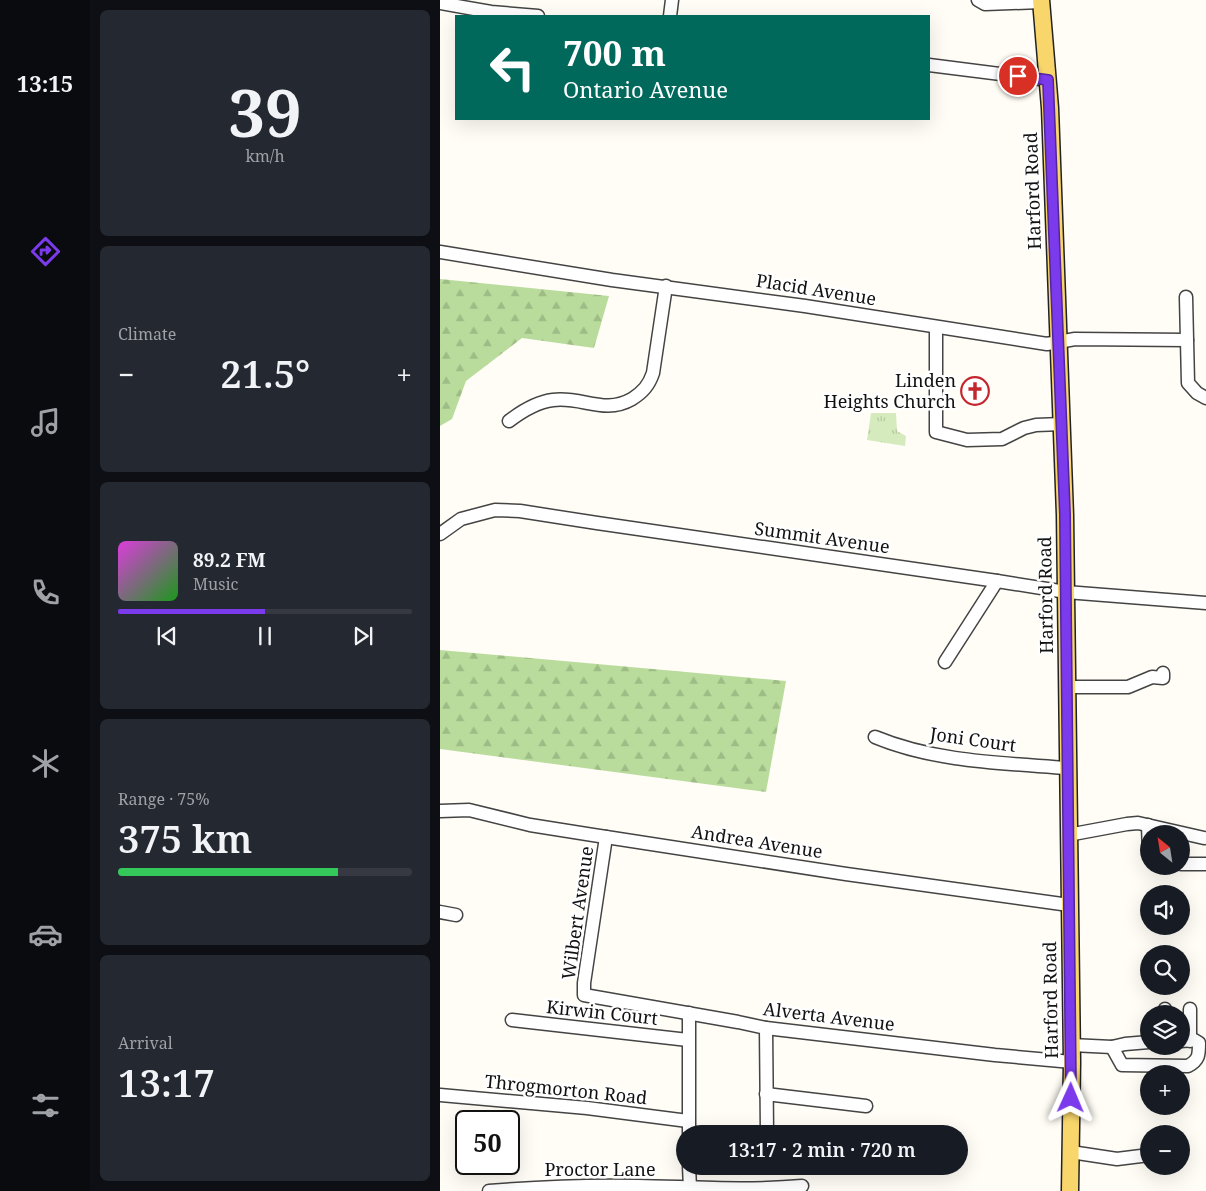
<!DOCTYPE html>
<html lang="en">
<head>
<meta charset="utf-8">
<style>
	:root { --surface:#171b24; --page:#242831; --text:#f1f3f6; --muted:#9ea1a6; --line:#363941; --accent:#7c3aed }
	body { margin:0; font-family:"Noto Serif",serif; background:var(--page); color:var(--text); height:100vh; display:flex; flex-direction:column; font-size:19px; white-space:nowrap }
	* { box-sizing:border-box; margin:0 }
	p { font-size:16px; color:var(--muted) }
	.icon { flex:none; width:28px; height:28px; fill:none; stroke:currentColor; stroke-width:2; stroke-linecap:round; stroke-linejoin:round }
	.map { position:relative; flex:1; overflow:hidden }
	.sheet { display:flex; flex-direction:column; gap:10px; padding:10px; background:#0d0f14; width:350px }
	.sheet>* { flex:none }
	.top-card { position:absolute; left:15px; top:15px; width:475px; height:105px; border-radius:0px; box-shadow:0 5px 20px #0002; background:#00695c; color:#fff; overflow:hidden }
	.needle { width:32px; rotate:330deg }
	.controls { position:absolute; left:700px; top:825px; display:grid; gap:10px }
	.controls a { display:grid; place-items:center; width:50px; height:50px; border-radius:50%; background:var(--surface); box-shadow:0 5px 20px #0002; font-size:25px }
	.speed { position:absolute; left:15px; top:1110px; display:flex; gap:10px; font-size:25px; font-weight:700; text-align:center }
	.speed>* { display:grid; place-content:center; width:65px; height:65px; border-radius:50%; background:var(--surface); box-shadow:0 5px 20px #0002; line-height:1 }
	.speed .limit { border:2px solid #111; border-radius:8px; background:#fff; color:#111 }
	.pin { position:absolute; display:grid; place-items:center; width:42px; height:42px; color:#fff; margin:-21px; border:2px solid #fff; border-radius:50%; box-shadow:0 1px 5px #0007 }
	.me { position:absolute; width:55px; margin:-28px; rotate:1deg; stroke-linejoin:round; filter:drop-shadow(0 0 4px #0008) }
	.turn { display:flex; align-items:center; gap:18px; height:105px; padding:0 25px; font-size:22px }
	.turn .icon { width:65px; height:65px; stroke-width:2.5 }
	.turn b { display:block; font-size:35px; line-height:42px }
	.big { font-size:38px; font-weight:600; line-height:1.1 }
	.sheet .tile { flex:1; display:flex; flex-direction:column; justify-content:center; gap:8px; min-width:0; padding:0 18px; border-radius:8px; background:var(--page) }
	.sheet .dial { align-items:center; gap:0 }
	.dial b { font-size:65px; line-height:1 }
	.song { display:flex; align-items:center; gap:15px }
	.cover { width:60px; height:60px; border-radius:8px; background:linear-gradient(135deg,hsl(300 70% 55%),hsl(120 70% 35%)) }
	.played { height:5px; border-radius:2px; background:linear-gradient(90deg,var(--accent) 50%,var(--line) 50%) }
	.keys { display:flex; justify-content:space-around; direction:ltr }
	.heat { display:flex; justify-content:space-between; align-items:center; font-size:28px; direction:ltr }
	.charge { height:8px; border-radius:4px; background:linear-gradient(90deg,#34c759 75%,var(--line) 0) }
	.trip { position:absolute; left:236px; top:1125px; width:292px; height:50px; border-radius:25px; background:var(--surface); box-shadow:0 5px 20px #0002; font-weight:600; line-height:50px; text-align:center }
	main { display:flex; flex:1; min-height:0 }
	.tabs { display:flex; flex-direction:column; width:90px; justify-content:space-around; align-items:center; background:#090b0e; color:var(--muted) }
	.tabs .icon { width:35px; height:35px }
	.tabs .current { color:var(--accent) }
	.tabs b { font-size:22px; color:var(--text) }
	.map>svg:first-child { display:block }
	.forest { fill:url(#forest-firs) }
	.park { fill:url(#park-tufts) }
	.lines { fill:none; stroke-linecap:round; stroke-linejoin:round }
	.minor-casing { stroke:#444; stroke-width:15 }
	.major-casing { stroke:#222; stroke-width:19 }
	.minor { stroke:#fff; stroke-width:12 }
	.major { stroke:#f9d66b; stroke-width:16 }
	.route-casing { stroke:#51269a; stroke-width:12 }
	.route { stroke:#7c3aed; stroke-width:9 }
	.labels { text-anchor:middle; stroke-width:5; stroke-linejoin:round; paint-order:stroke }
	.street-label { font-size:18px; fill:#111; stroke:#fff }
	.poi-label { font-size:18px; fill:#111; stroke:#fff; text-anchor:end }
</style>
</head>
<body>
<main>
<nav class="tabs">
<b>13:15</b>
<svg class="icon current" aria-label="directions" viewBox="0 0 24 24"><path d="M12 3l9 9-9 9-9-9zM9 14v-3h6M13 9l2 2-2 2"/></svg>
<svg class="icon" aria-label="music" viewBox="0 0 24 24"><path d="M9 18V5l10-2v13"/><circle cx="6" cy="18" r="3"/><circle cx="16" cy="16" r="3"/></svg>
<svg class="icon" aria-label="phone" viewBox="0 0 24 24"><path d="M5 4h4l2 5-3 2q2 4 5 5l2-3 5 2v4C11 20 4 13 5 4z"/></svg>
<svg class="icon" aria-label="climate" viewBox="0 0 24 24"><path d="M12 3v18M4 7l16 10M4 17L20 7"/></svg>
<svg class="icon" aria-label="car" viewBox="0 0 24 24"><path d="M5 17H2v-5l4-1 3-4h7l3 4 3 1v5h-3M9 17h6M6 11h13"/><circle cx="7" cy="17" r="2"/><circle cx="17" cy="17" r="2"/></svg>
<svg class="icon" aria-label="filters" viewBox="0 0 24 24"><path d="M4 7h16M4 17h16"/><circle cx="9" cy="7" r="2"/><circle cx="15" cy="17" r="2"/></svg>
</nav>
<section class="sheet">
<div class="tile dial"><b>39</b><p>km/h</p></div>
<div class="tile"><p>Climate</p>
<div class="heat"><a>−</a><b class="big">21.5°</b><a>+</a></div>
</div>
<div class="tile">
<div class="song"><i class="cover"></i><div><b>89.2 FM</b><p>Music</p></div></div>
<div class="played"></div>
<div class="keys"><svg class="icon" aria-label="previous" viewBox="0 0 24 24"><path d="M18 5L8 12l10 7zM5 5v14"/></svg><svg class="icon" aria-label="pause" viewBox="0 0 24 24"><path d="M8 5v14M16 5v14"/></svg><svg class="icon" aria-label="next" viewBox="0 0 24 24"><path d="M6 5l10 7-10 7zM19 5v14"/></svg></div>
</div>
<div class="tile"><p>Range · 75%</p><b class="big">375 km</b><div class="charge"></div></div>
<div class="tile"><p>Arrival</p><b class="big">13:17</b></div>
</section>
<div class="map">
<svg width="766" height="1191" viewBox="0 0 766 1191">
	<defs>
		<pattern id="forest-firs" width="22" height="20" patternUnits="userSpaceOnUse" patternTransform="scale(1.25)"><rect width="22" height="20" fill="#b9dc9c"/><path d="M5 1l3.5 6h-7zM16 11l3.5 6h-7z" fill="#9ebc85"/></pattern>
		<pattern id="park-tufts" width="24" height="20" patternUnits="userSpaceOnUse" patternTransform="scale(1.25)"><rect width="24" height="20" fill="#d5ebbd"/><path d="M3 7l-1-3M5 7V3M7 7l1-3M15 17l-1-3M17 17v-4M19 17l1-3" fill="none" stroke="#b6c8a1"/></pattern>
	</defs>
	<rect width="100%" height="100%" fill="#fffdf5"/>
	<!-- forest -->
	<g class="forest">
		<polygon points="0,279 169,296 154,348 82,338 26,381 12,419 0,426"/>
		<polygon points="0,650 346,681 326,792 0,749"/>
	</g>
	<!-- park -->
	<polygon class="park" points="431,413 456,413 457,431 466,436 465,446 427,440"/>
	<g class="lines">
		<defs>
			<g id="minor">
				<polyline points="538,0 545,4 601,2"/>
				<polyline points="0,3 51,12 98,16"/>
				<polyline points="230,16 232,0"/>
				<polyline points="489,65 608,80"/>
				<polyline points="0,252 172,280 365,306 607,344 635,339 747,340"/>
				<polyline points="746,297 748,383 757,393 766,398"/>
				<polyline points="496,327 496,432 527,440 562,439 584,428 596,425 622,424"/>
				<path d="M69 421C82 411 97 402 113 400 142 396 164 415 192 399 203 392 209 385 213 373L226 286"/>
				<polyline points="0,534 21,519 55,510 80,511 157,523 557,581 626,592 766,603"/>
				<polyline points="505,662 557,581"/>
				<polyline points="626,687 688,687 712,677 723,678 723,673"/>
				<path d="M435 737C495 762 563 763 627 768"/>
				<polyline points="0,811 29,810 90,825 153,835 406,874 629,905"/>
				<polyline points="708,825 709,854"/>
				<polyline points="628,835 687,824 698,823 764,838"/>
				<polyline points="166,837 144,983 144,995 298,1022 326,1028 555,1055 632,1062"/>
				<polyline points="741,864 766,864"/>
				<polyline points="0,912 16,915"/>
				<polyline points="725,1009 725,1014"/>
				<polyline points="750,1009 750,1041"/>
				<polyline points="249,1013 249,1134"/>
				<polyline points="72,1020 248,1040"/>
				<polyline points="326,1028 327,1134"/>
				<polyline points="631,1045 672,1047 685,1044 709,1042"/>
				<path d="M672 1047 682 1065 748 1066C759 1060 759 1055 759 1043L754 1040 741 1041"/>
				<polyline points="326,1094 426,1106"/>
				<polyline points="0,1095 147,1108 248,1121"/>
				<polyline points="631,1152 677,1159 709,1155"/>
				<polyline points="249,1166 250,1188"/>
				<path d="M49 1191C98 1187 148 1185 198 1186 252 1187 307 1191 362 1186"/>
			</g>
			<polyline id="major" points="601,0 610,108 625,515 632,1062 630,1191"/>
		</defs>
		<!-- minor casing -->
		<use href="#minor" class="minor-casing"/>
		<!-- major casing -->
		<use href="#major" class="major-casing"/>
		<!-- minor -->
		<use href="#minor" class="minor"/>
		<!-- major -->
		<use href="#major" class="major"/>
	</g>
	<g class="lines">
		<defs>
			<polyline id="route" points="578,76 608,80 625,515 631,1098"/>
		</defs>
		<!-- route casing -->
		<use href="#route" class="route-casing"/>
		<!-- route -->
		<use href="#route" class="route"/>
	</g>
	<!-- icons -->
	<defs>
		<symbol id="church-ring" viewBox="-11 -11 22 22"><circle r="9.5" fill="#fff" stroke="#c4262e" stroke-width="1.5"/><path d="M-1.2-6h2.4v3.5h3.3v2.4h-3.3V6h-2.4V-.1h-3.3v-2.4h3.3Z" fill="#c4262e"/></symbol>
	</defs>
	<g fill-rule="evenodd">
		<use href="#church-ring" x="519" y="375" width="32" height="32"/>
	</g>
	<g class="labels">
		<!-- street labels -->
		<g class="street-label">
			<text transform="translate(593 191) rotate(-92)" y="6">Harford Road</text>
			<text transform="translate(376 290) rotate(9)" y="6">Placid Avenue</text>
			<text transform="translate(382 538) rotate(8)" y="6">Summit Avenue</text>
			<text transform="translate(606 595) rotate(-91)" y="6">Harford Road</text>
			<text transform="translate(533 740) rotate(8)" y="6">Joni Court</text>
			<text transform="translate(317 842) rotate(9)" y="6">Andrea Avenue</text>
			<text transform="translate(138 913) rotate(-82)" y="6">Wilbert Avenue</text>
			<text transform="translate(611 1000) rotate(-91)" y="6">Harford Road</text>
			<text transform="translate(162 1013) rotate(6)" y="6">Kirwin Court</text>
			<text transform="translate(389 1017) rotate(7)" y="6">Alverta Avenue</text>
			<text transform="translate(126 1090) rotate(6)" y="6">Throgmorton Road</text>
			<text x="160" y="1176">Proctor Lane</text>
		</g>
		<!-- poi labels -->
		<g class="poi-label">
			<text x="516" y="387">Linden<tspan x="516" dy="21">Heights Church</tspan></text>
		</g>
	</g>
</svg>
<div class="controls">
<a><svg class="needle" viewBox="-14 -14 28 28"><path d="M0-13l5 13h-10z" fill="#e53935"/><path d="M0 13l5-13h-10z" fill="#9ea1a6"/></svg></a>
<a><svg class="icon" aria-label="sound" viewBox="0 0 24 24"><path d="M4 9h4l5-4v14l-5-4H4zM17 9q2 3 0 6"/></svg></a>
<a><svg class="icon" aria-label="search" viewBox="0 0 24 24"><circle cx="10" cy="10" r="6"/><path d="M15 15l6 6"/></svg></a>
<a><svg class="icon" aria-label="layers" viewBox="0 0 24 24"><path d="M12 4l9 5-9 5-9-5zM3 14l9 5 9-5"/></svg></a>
<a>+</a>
<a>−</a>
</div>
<div class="speed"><div class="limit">50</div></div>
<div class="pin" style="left:578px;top:76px;background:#d93025"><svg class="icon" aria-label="arrive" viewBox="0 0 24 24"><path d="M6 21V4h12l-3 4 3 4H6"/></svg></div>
<svg class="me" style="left:631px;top:1098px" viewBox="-20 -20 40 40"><path d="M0-17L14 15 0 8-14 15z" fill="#7c3aed" stroke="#fff" stroke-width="4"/></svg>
<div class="trip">13:17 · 2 min · 720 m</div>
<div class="top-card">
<div class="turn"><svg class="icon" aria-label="left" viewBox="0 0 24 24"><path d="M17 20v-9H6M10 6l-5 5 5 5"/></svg><div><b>700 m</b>Ontario Avenue</div></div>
</div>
</div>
</main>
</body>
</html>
